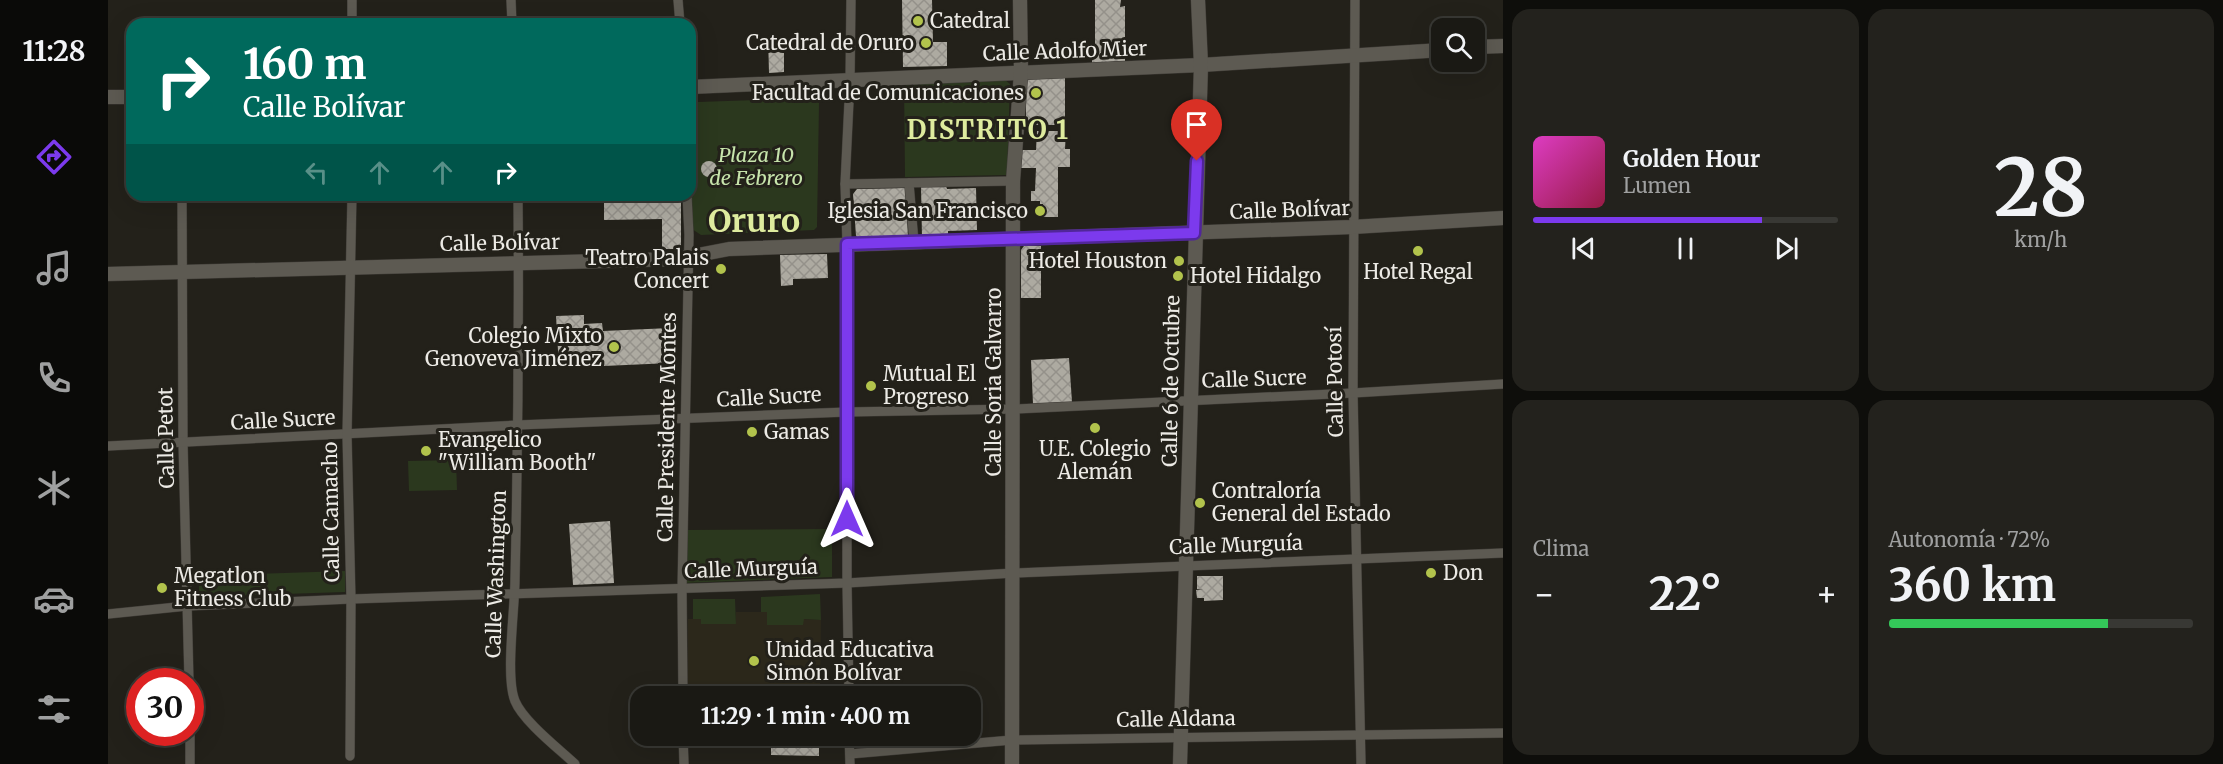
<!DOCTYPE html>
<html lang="es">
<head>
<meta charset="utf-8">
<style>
	:root { --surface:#1a1914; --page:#23221d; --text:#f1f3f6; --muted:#9fa0a0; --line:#383834; --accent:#7c3aed }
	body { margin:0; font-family:Merriweather,serif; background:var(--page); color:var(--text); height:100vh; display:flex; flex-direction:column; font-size:22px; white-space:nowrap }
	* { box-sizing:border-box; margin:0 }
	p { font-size:20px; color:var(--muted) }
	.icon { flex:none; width:33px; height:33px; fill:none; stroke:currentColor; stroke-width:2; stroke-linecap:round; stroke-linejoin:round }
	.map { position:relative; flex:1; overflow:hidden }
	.details { display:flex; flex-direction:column; gap:9px; padding:9px; background:#0e0e0b; width:720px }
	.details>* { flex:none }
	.banner { position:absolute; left:18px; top:18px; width:570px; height:183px; border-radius:18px; box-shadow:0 6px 24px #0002,0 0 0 2px var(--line); background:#00695c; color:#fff; overflow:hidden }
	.controls { position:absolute; left:1323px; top:18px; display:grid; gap:12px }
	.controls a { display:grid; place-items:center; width:54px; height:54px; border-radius:12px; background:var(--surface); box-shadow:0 6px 24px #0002,0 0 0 2px var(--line); font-size:30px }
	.speed { position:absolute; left:18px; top:668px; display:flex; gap:12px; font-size:30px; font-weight:700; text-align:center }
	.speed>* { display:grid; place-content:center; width:78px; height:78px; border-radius:50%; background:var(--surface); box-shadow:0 6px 24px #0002,0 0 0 2px var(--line); line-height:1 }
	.speed .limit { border:9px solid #d22; background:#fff; color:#111 }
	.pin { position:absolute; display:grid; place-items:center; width:51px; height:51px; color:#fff; margin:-62px -26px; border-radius:50% 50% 50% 0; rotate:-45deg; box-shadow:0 0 6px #0007 }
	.pin .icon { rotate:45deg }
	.me { position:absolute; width:66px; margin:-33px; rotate:0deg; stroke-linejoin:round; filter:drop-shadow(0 0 4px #0008) }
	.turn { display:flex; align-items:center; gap:21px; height:126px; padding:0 18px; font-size:27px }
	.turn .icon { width:78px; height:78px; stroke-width:2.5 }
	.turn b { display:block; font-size:42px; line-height:51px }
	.lanes { display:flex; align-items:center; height:57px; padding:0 18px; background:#0003; justify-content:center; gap:30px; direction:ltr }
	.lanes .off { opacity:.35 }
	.big { font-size:45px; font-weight:700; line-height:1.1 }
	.details .tile { flex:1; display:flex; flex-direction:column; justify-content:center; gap:9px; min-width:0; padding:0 21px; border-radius:18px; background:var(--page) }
	.details .dial { align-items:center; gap:0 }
	.dial b { font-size:78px; line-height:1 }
	.song { display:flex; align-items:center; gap:18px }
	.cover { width:72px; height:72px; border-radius:9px; background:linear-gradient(135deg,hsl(310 70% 55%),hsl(340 70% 35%)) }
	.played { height:6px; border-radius:3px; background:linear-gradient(90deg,var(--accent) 75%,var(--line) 75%) }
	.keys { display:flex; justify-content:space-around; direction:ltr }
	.heat { display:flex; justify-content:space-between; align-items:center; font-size:33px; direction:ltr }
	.charge { height:9px; border-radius:4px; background:linear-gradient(90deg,#34c759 72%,var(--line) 0) }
	.details .tiles { flex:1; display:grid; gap:9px; grid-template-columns:repeat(2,1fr) }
	.trip { position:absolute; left:522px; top:686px; width:351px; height:60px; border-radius:18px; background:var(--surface); box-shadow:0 6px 24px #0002,0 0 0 2px var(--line); font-weight:700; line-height:60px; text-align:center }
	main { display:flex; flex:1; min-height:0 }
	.tabs { display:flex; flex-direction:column; width:108px; justify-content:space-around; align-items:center; background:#0a0a08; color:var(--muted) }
	.tabs .icon { width:42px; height:42px }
	.tabs .current { color:var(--accent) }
	.tabs b { font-size:27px; color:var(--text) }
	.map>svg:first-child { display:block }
	.built { fill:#2c281b }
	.green { fill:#2b381e }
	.building { fill:url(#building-cross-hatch) }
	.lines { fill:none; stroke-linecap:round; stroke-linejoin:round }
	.street-casing { stroke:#3e3b36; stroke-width:10 }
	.secondary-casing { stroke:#3e3b36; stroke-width:15 }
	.street { stroke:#5d5a52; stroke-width:9 }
	.secondary { stroke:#5d5a52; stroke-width:14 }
	.route-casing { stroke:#51269a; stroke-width:15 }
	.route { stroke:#7c3aed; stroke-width:10 }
	.poi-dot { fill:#b2c34c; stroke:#23211a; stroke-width:2 }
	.labels { text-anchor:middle; stroke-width:6; stroke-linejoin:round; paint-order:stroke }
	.poi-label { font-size:20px; fill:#eceae5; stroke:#23211a; text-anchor:start }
	.street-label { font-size:20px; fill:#eceae5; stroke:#23211a }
	.park-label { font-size:20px; font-style:italic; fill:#c7e5ac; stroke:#23211a }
	.district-label { font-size:26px; font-weight:bold; letter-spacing:1.5px; fill:#deeb9e; stroke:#23211a }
	.town-label { font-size:32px; font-weight:bold; fill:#deeb9e; stroke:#23211a }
</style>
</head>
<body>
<main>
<nav class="tabs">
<b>11:28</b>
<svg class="icon current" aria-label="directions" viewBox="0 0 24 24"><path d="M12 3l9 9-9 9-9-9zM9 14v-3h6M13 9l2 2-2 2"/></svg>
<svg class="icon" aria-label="music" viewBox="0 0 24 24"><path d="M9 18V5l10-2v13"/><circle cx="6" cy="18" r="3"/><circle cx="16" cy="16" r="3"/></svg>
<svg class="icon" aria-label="phone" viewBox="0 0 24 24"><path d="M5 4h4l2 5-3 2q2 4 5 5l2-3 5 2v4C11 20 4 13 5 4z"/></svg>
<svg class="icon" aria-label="climate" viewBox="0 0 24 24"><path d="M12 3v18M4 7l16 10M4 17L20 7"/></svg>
<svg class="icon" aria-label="car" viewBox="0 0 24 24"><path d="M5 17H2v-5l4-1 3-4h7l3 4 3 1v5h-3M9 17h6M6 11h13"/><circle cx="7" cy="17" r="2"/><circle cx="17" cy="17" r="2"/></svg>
<svg class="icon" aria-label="filters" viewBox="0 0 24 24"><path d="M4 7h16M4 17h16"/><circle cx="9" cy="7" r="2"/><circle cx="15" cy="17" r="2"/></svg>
</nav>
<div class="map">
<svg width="1395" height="764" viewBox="0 0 1395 764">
	<defs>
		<pattern id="building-cross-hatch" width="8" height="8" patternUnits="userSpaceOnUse" patternTransform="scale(1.5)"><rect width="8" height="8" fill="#adaaa1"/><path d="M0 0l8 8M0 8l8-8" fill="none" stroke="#94918a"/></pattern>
	</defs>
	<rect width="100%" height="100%" fill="#23211a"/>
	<!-- built -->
	<polygon class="built" points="628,612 659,612 659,624 695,625 695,619 713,620 712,696 579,696 580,619 593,619 593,623 628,624"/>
	<!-- green -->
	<g class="green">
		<polygon points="897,80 902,84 899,175 797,177 796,81"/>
		<polygon points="706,98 711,103 709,227 706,230 593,235 584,229 584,107 590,102"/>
		<polygon points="348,460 349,490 301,491 300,461"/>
		<polygon points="724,529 724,577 575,583 576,530"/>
		<polygon points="237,571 237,592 91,597 91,576"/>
		<polygon points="712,594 713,620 696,619 695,625 659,625 659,612 653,612 653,597"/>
		<polygon points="585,599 627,599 628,624 593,624 593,619 585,619"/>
	</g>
	<!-- building -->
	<g class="building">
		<polygon points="794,0 824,0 825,42 839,42 839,66 795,67"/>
		<polygon points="987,0 1013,0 1012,7 1017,6 1017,61 984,63 984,50 987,50"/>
		<polygon points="660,36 676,36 676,72 661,73"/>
		<polygon points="957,77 957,125 918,125 918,78"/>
		<polygon points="929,131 958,131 957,149 962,149 962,167 950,167 950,217 935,217 935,204 932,204 932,201 923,201 923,191 927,191 928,168 909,168 909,150 928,150"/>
		<circle cx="601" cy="169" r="8"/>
		<polygon points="813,186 838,186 839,189 868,188 869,230 840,231 840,238 814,238"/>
		<polygon points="798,188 800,239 753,240 748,236 745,194 749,189"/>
		<polygon points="496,195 573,195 573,249 554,249 554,219 496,220"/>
		<polygon points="916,246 933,246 933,298 913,298 913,250"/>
		<polygon points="719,254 720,278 685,279 685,285 673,286 672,255"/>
		<polygon points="476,315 476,324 494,323 495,331 562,328 563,363 451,368 448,316"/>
		<polygon points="961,358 964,402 925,404 923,360"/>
		<polygon points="502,521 506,583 465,585 461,524"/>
		<polygon points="1089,576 1115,576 1115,600 1096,601 1096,598 1089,598 1088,590 1095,589 1089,589"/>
		<polygon points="663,735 711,735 711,756 663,755"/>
	</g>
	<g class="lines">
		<defs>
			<g id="street">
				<polyline points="244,0 244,24"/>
				<polyline points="403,0 404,24"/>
				<polyline points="570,0 572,24"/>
				<polyline points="1247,0 1245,393 1253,764"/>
				<polyline points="801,183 806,242"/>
				<polyline points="737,184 905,181"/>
				<polyline points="74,195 75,442 81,681"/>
				<path d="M410 195C411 323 410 451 407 579 407 608 397 677 407 701 415 721 451 749 467 764"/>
				<polyline points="0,446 410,425 739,412 906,409 1245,393 1395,384"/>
				<polyline points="0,614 79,606 243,599 739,583 906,573 1395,553"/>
				<polyline points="575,696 574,590 581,235 579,195"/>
				<polyline points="741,696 739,583 739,244 737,184 742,81 743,0"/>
				<polyline points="82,732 82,764"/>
				<polyline points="575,735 576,764"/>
				<polyline points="741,735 742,764"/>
				<polyline points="742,754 904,740 1395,733"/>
				<polyline points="242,756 243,599 239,435 244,195"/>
			</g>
			<g id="secondary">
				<polyline points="1366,47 1395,46"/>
				<polyline points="582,87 1093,65 1334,50"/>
				<polyline points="0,97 24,97"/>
				<polyline points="0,274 569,259 621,249 1244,227 1395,218"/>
				<polyline points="904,764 905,181 913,72 912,0"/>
				<polyline points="1072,764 1093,65 1090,0"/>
			</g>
		</defs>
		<!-- street casing -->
		<use href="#street" class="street-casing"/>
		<!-- secondary casing -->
		<use href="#secondary" class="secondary-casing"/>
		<!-- street -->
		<use href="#street" class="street"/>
		<!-- secondary -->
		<use href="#secondary" class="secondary"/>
	</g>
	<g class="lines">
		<defs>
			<polyline id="route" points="739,519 739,244 1086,233 1089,161"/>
		</defs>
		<!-- route casing -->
		<use href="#route" class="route-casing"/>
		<!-- route -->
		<use href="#route" class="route"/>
	</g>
	<!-- markers -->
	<g class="poi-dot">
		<circle cx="810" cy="21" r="6"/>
		<circle cx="818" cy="43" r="6"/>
		<circle cx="928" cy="93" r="6"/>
		<circle cx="932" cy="211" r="6"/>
		<circle cx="1310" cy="251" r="6"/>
		<circle cx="1071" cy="261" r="6"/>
		<circle cx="613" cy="269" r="6"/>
		<circle cx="1070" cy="276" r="6"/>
		<circle cx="506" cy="347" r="6"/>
		<circle cx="763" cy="386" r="6"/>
		<circle cx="987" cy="428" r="6"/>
		<circle cx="644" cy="432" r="6"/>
		<circle cx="318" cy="451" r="6"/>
		<circle cx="1092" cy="503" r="6"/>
		<circle cx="1323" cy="573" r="6"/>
		<circle cx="54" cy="588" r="6"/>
		<circle cx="646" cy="661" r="6"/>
	</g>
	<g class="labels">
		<!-- poi labels -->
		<g class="poi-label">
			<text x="822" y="28">Catedral</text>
			<text x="806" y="50" text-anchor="end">Catedral de Oruro</text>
			<text x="916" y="100" text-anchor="end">Facultad de Comunicaciones</text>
			<text x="920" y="218" text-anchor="end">Iglesia San Francisco</text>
			<text x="601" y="265" text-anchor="end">Teatro Palais<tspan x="601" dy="23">Concert</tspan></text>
			<text x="1059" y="268" text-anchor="end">Hotel Houston</text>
			<text x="1310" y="279" text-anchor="middle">Hotel Regal</text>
			<text x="1082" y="283">Hotel Hidalgo</text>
			<text x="494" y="343" text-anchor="end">Colegio Mixto<tspan x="494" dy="23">Genoveva Jiménez</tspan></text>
			<text x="775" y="381">Mutual El<tspan x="775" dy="23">Progreso</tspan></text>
			<text x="656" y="439">Gamas</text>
			<text x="330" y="447">Evangelico<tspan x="330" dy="23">"William Booth"</tspan></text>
			<text x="987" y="456" text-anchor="middle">U.E. Colegio<tspan x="987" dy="23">Alemán</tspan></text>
			<text x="1104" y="498">Contraloría<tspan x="1104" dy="23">General del Estado</tspan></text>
			<text x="1335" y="580">Don</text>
			<text x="66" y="583">Megatlon<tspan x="66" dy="23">Fitness Club</tspan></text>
			<text x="658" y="657">Unidad Educativa<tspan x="658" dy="23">Simón Bolívar</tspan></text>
		</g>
		<!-- street labels -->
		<g class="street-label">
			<text transform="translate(957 51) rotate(-2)" y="7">Calle Adolfo Mier</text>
			<text transform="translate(1182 210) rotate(-2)" y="7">Calle Bolívar</text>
			<text transform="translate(392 243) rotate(-1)" y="7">Calle Bolívar</text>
			<text transform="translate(1146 379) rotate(-2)" y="7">Calle Sucre</text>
			<text transform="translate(1063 381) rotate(-89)" y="7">Calle 6 de Octubre</text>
			<text transform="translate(886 382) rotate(-90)" y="7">Calle Soria Galvarro</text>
			<text transform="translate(1227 382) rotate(-91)" y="7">Calle Potosí</text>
			<text transform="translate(661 397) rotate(-3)" y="7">Calle Sucre</text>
			<text transform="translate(175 420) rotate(-3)" y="7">Calle Sucre</text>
			<text transform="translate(559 427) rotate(-89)" y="7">Calle Presidente Montes</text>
			<text transform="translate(58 438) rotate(-91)" y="7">Calle Petot</text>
			<text transform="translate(223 512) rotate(-91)" y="7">Calle Camacho</text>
			<text transform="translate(1128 545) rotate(-2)" y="7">Calle Murguía</text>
			<text transform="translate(643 569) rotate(-2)" y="7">Calle Murguía</text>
			<text transform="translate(388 574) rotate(-88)" y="7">Calle Washington</text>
			<text transform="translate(1068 719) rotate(-1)" y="7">Calle Aldana</text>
		</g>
		<!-- park labels -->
		<g class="park-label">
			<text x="648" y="162">Plaza 10<tspan x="648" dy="23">de Febrero</tspan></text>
		</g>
		<!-- district labels -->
		<g class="district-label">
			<text x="880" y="139">DISTRITO 1</text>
		</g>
		<!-- town labels -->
		<g class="town-label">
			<text x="646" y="232">Oruro</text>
		</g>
	</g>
</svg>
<div class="controls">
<a><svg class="icon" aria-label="search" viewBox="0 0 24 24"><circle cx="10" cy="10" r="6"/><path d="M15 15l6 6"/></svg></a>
</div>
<div class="speed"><div class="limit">30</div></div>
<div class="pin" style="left:1089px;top:161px;background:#d93025"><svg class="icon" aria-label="arrive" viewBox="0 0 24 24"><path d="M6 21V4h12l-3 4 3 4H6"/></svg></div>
<svg class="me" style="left:739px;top:519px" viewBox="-20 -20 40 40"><path d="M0-17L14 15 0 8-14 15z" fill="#7c3aed" stroke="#fff" stroke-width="4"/></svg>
<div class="trip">11:29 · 1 min · 400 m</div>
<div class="banner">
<div class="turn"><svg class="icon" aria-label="right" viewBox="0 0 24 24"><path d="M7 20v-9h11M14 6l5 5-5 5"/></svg><div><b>160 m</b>Calle Bolívar</div></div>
<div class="lanes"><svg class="icon off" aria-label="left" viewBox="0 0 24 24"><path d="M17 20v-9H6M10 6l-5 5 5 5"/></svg><svg class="icon off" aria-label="ahead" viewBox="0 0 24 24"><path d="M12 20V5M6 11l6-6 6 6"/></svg><svg class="icon off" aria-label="ahead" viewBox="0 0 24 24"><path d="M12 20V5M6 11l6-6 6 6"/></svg><svg class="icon" aria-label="right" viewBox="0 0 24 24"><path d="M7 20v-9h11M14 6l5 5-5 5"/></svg></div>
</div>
</div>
<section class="details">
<div class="tiles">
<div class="tile">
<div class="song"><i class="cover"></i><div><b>Golden Hour</b><p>Lumen</p></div></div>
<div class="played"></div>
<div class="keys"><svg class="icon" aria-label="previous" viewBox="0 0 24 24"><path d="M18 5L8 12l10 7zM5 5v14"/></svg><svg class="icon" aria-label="pause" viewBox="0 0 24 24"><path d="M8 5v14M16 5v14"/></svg><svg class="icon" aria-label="next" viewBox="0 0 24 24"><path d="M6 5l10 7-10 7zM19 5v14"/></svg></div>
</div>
<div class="tile dial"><b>28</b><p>km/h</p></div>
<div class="tile"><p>Clima</p>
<div class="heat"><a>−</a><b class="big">22°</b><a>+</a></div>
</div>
<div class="tile"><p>Autonomía · 72%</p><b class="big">360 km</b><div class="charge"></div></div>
</div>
</section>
</main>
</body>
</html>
